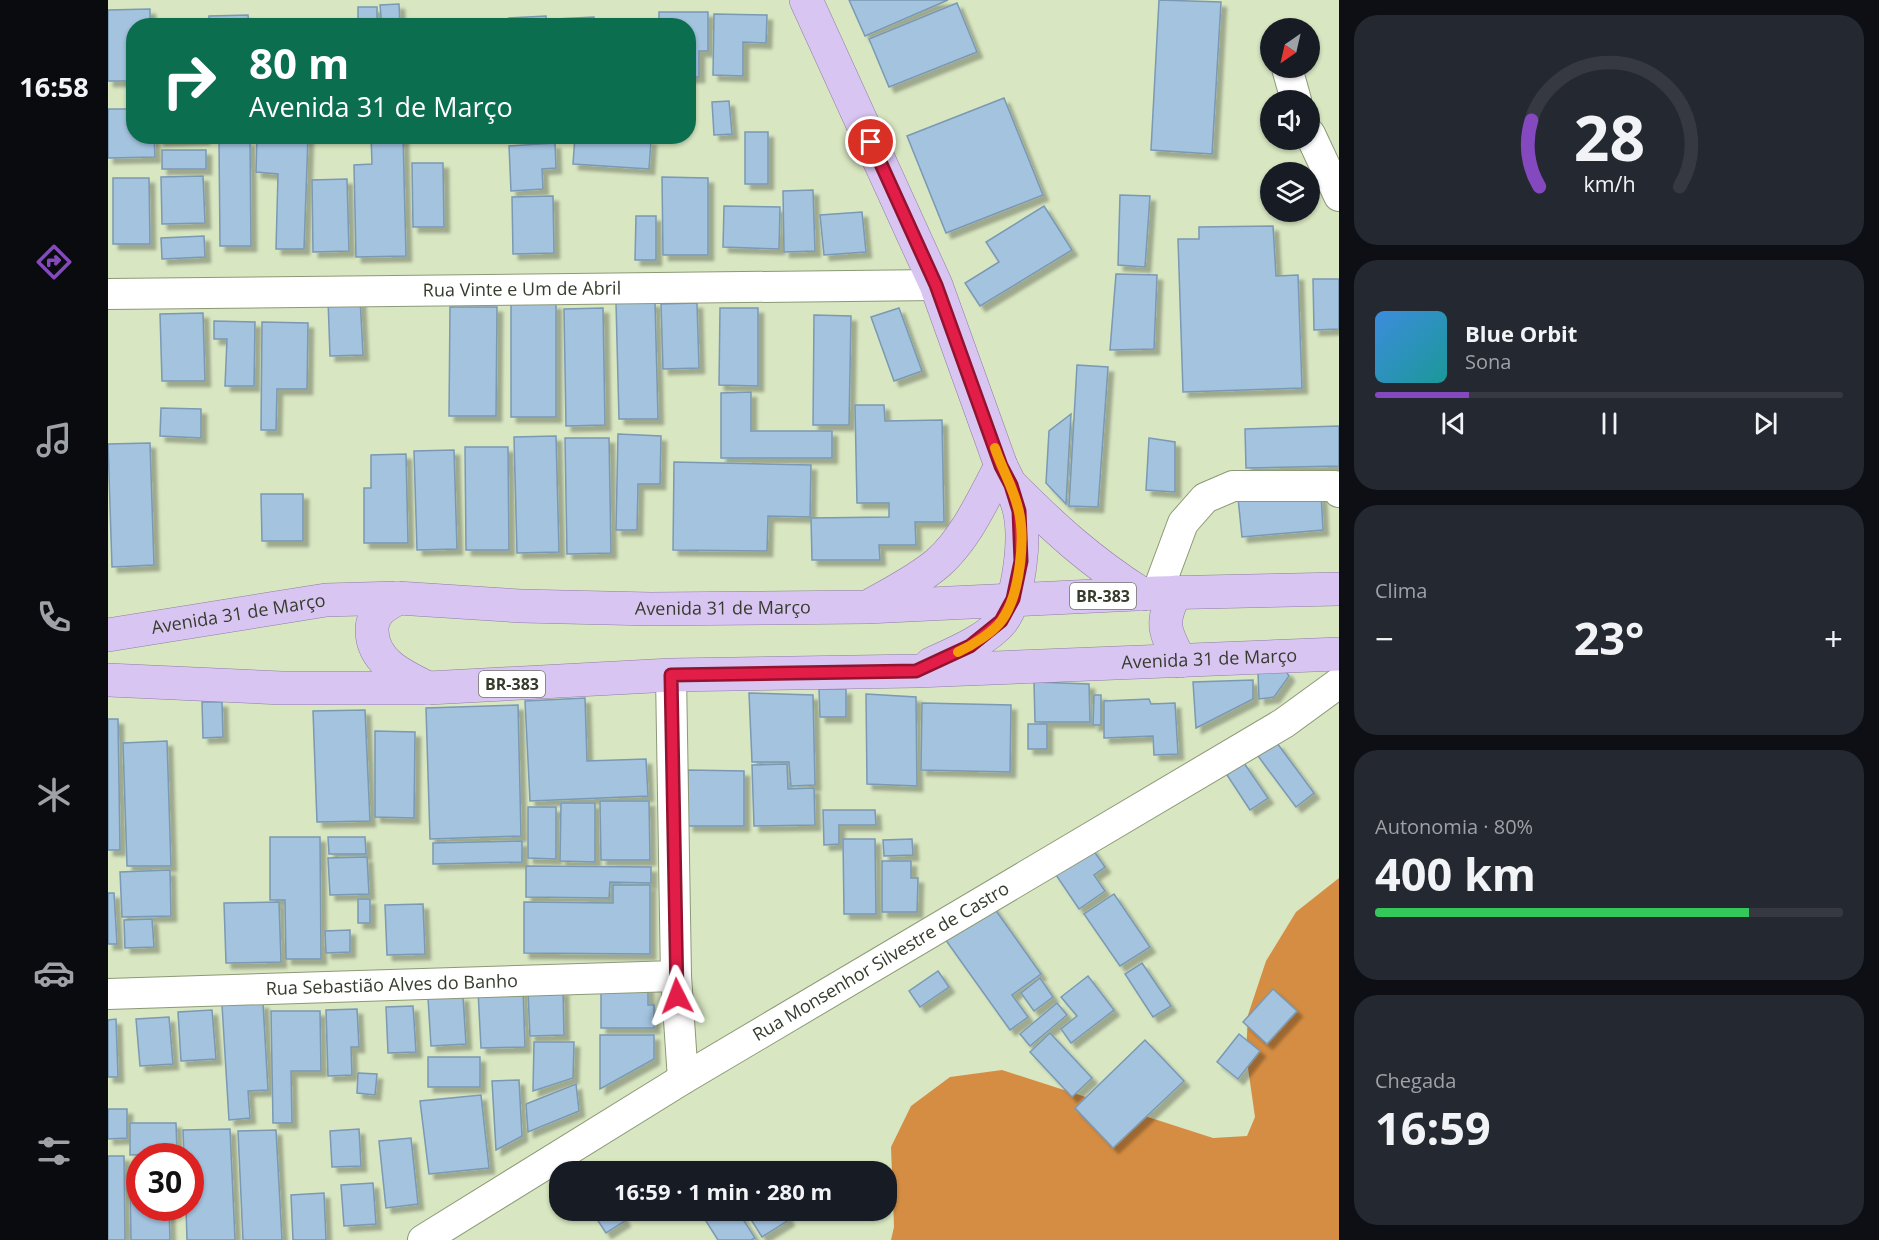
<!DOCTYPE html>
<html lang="pt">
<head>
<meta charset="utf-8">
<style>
	:root { --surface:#171b24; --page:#242831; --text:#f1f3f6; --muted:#9ea1a6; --line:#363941; --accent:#8448bf }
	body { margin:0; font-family:"Open Sans",sans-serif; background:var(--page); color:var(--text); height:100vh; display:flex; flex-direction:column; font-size:22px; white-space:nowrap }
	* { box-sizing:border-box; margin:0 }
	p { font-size:20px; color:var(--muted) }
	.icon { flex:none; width:33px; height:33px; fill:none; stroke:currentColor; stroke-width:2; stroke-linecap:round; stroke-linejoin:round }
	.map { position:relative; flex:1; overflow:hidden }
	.side { display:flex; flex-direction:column; gap:15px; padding:15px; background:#0d0f14; width:540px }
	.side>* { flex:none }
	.banner { position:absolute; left:18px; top:18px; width:570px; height:126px; border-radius:24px; box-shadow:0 2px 4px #0004; background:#0b6e4f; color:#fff; overflow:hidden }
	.needle { width:39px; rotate:214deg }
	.buttons { position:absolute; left:1152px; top:18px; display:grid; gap:12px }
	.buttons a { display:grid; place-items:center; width:60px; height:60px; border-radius:50%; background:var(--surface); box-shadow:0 2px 4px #0004; font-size:30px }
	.speed { position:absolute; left:18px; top:1143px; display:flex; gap:12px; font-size:30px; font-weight:700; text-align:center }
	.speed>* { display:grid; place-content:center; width:78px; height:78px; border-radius:50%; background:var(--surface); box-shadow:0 2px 4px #0004; line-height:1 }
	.speed .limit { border:9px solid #d22; background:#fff; color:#111 }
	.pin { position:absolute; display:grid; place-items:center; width:51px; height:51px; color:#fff; margin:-26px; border:3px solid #fff; border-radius:50%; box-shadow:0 2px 6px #0007 }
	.me { position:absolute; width:66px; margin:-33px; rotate:357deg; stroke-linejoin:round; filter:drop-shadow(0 0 4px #0008) }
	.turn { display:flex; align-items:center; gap:21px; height:126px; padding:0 24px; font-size:27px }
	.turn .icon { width:78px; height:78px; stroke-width:2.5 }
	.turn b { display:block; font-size:42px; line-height:51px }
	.big { font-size:45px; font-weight:700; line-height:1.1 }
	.side .card { flex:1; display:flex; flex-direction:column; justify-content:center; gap:9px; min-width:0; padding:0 21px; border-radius:24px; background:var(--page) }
	.side .dial { align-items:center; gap:0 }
	.dial svg { height:156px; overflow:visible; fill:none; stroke:var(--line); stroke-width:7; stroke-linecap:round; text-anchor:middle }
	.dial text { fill:var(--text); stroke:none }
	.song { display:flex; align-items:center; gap:18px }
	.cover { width:72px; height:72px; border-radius:9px; background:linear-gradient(135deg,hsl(210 70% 55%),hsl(180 70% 35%)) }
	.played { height:6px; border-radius:3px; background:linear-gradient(90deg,var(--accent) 20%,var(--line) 20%) }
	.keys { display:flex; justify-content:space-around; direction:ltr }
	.heat { display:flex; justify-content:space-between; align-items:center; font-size:33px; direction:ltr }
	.charge { height:9px; border-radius:4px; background:linear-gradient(90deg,#34c759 80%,var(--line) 0) }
	.trip { position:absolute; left:441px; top:1161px; width:348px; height:60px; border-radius:24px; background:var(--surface); box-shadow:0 2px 4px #0004; font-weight:700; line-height:60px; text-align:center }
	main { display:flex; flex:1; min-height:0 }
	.tabs { display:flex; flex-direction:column; width:108px; justify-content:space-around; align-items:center; background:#090b0e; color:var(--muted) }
	.tabs .icon { width:42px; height:42px }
	.tabs .on { color:var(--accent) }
	.tabs b { font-size:27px; color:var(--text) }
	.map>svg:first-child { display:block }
	.forest { fill:#d58d43 }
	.building { fill:#a3c3df; stroke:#7a99b3; stroke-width:1.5; filter:url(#shadow) }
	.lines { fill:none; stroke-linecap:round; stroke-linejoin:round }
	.minor-casing { stroke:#8c9976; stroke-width:32 }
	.major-casing { stroke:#8e7ca6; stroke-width:34 }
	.minor { stroke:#fff; stroke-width:30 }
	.major { stroke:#d8c5f1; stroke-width:33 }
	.route-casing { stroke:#92132f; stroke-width:15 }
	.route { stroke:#e11d48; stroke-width:10 }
	.slow { stroke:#f59e0b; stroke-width:10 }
	.labels { text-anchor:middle; stroke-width:4.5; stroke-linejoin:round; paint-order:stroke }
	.shield { fill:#fff; stroke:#72766c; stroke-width:1.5 }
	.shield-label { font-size:16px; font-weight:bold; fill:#363c2d }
	.street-label { font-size:18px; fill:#363c2d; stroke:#fff }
</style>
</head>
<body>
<main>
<nav class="tabs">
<b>16:58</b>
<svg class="icon on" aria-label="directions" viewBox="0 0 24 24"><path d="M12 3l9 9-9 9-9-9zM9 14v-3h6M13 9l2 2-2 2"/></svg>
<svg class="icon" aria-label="music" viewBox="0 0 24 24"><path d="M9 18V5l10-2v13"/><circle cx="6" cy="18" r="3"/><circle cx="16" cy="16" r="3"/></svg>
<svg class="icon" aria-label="phone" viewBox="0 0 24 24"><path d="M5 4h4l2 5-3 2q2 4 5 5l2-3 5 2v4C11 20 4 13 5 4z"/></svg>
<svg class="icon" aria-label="climate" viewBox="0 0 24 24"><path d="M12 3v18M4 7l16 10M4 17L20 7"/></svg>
<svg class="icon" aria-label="car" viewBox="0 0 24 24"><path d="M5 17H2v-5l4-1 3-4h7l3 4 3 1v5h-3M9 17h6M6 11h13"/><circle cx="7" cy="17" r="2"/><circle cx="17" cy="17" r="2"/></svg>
<svg class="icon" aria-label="filters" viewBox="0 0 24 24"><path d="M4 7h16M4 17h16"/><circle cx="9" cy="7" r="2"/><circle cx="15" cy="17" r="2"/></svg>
</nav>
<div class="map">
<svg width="1231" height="1240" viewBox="0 0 1231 1240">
	<defs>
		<filter id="shadow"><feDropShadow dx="5.5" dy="5.5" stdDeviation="1.5" flood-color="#0004"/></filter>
	</defs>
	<rect width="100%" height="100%" fill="#d8e6c1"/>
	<!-- forest -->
	<polygon class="forest" points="1231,878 1231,1240 783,1240 786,1227 783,1147 803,1106 842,1077 894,1070 1105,1138 1139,1136 1147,1117 1138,1054 1140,1015 1158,961 1188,912"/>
	<!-- building -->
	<g class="building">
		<polygon points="741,0 840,0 757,36"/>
		<polygon points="1051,0 1113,2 1104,154 1043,150"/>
		<polygon points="849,3 869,52 781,87 761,39"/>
		<polygon points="291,4 292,26 274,26 272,5"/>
		<rect x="250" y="7" width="19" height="19"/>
		<polygon points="42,9 42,26 26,26 26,81 0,81 0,10"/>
		<polygon points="551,12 600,12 600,51 591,51 591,77 580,77 580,26 551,26"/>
		<polygon points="606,14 659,15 658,43 635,42 635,76 605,75"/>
		<polygon points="140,15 141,26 101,26 101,16"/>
		<polygon points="438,16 439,26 402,26 401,18"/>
		<polygon points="486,17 486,26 448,26 448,19"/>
		<polygon points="896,98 935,195 838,233 799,136"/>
		<polygon points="621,101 624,134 606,135 604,102"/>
		<polygon points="0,109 26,109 26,136 46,136 47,157 0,158"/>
		<rect x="637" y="132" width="23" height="52"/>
		<polygon points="50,136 96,136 96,139 50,141"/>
		<polygon points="149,136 200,136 196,249 168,249 170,174 148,172"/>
		<polygon points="263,136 295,136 298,256 248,257 246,165 264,164"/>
		<polygon points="467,136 543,140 541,169 465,164"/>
		<polygon points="111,141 142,141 143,246 112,246"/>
		<polygon points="447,143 448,168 434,169 435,189 403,191 401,146"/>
		<rect x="54" y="150" width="44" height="19"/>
		<polygon points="304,163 335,163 336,227 305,227"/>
		<polygon points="95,176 97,223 54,224 53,177"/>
		<polygon points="554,177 600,178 600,255 555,255"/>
		<polygon points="5,178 41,178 42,244 5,244"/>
		<polygon points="239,179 241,251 205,252 204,180"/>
		<polygon points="705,190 707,251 676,252 675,191"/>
		<polygon points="1012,195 1042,196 1037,267 1010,265"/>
		<polygon points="445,196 446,253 405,254 404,197"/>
		<polygon points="616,206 672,207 671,249 615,247"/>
		<polygon points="936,206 964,250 872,306 857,283 891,262 878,242"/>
		<polygon points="754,212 758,252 716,255 712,215"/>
		<polygon points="528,216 548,216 548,260 527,260"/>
		<polygon points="1165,226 1168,276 1190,275 1194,388 1075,392 1070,239 1091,239 1091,227"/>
		<polygon points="96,236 97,257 54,259 53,238"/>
		<polygon points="1008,274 1049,275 1046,349 1002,350"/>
		<polygon points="1205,279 1231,279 1231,329 1206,330"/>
		<polygon points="252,297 255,355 222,356 220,299"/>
		<polygon points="547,302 550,419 511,419 508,303"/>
		<polygon points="589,303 591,368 555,369 553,304"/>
		<rect x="403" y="304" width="45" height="113"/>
		<polygon points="342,307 389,307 388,416 341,416"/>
		<polygon points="495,308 497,425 458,426 456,309"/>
		<polygon points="612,308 650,308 650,386 611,385"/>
		<polygon points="791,308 814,371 786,381 763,317"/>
		<polygon points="95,313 97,381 54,381 52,314"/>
		<polygon points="706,315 743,316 741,425 705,425"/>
		<polygon points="106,321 147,322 146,386 117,386 119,339 106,339"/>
		<polygon points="154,322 200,323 199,389 169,389 168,430 153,430"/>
		<polygon points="969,365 1000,367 990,507 961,506"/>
		<polygon points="643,392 643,431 724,431 724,458 613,458 613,393"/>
		<polygon points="747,405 776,405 777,421 834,420 836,522 807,522 808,545 771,545 772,560 704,560 703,518 781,517 781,503 749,503"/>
		<polygon points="53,408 93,409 93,438 52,436"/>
		<polygon points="963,414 958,504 938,483 941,431"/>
		<polygon points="1231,426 1231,466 1138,468 1137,429"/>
		<polygon points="510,434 553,436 552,484 530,484 529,530 508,530"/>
		<polygon points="448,436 451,552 409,553 406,437"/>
		<polygon points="457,438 501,438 503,553 459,554"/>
		<polygon points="1041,438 1067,442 1067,492 1038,490"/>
		<polygon points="42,443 46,565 4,567 0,444"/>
		<polygon points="357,447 400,447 401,550 358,550"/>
		<polygon points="346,450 349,549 309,550 306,451"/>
		<polygon points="298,454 300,543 256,543 256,488 263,488 263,455"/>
		<polygon points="566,462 703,465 702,517 660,516 659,551 565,550"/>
		<polygon points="1213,492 1215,530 1134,537 1130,498"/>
		<polygon points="153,494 195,494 195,541 154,541"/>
		<polygon points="1178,671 1181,676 1166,697 1151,699 1150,673"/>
		<polygon points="1145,680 1145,699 1088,728 1085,682"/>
		<polygon points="926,682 981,684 982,722 927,722"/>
		<polygon points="711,689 738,689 738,717 712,717"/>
		<polygon points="641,693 705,695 707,785 683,786 681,762 644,762"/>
		<polygon points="758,694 808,697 809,786 759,784"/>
		<polygon points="986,695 993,695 993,725 985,725"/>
		<polygon points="477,698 479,761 538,759 540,796 422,801 417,701"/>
		<polygon points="1041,699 1043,704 1067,703 1070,754 1046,755 1045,736 996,738 996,701"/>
		<polygon points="94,702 114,702 115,737 95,738"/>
		<polygon points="814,703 903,705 902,772 813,770"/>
		<polygon points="410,705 413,836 322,839 318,708"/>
		<polygon points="257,710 262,821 209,822 205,711"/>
		<polygon points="0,719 10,719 12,850 0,850"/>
		<rect x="920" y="724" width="19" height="25"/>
		<polygon points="267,731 307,732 306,818 267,817"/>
		<polygon points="59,741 63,866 19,866 15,743"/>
		<polygon points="1169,743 1206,793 1188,807 1150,756"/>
		<polygon points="1136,763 1160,798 1142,810 1119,775"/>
		<polygon points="679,764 680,789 706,788 707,825 646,826 644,765"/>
		<polygon points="580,770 636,771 636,826 580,826"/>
		<polygon points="492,801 541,801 542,860 493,860"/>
		<polygon points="453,803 487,803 487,862 452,861"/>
		<polygon points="420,807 448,807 448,859 420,858"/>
		<polygon points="715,810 767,810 768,825 731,825 731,844 716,845"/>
		<polygon points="162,837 212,837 213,959 178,959 177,900 162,900"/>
		<polygon points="220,837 257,837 258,854 221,854"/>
		<polygon points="735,839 767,839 768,914 736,914"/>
		<polygon points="804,839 805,855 776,856 775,840"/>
		<polygon points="414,841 414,862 325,864 325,843"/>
		<polygon points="983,847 997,867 986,875 997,891 971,909 946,872"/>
		<polygon points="259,857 261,894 222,895 220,858"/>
		<polygon points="774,861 803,861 803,878 810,878 809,912 774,912"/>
		<polygon points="418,866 543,867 543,883 502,882 501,898 418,897"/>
		<polygon points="62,870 63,916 14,917 12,872"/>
		<polygon points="505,885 542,885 542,954 416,953 416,902 505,903"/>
		<polygon points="0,893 6,893 9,944 0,944"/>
		<polygon points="1006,894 1042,947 1012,966 976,914"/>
		<rect x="250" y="899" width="12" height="24"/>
		<polygon points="171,902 173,962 118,963 116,903"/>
		<polygon points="315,904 317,954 279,955 277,905"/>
		<polygon points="884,905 933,974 904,995 920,1017 902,1030 837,939"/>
		<polygon points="44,919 46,947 17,948 16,920"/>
		<polygon points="242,930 242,952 218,953 217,931"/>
		<polygon points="1034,963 1063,1006 1045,1017 1017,974"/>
		<polygon points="830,971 841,987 812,1007 801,991"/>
		<polygon points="980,976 1006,1010 963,1043 953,1029 969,1016 953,997"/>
		<polygon points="932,978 945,997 926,1011 913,993"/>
		<polygon points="493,985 540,986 540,1005 546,1005 546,1028 493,1028"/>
		<polygon points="415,989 417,1047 373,1048 370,991"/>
		<polygon points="1165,989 1189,1011 1159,1044 1135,1022"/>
		<polygon points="455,990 456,1035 422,1036 420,991"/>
		<polygon points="355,996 358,1044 323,1046 320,998"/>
		<polygon points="155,1003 160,1090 140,1091 142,1118 121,1120 114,1005"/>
		<polygon points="949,1003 959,1015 922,1046 912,1034"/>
		<polygon points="305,1006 308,1052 280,1053 278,1007"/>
		<polygon points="249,1009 251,1047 243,1047 244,1075 220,1076 218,1010"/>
		<polygon points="104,1010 108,1059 73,1061 70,1012"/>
		<polygon points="163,1011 212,1011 213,1071 183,1071 184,1123 165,1123"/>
		<polygon points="61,1017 65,1064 32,1066 28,1019"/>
		<polygon points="8,1019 10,1077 0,1077 0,1020"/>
		<polygon points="942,1033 984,1078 964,1097 922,1052"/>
		<polygon points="1131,1034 1152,1051 1130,1079 1109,1062"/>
		<polygon points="492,1035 546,1035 546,1059 492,1089"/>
		<polygon points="1037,1040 1076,1081 1005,1148 967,1108"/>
		<polygon points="426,1042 466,1042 465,1078 425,1091"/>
		<rect x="320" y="1057" width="52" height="30"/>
		<polygon points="250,1073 269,1074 267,1095 249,1093"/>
		<polygon points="411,1080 414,1136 388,1150 384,1081"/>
		<polygon points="468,1084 471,1111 420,1132 418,1104"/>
		<polygon points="373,1095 381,1168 321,1174 312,1101"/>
		<polygon points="0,1109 19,1109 19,1138 0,1139"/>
		<polygon points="22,1123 68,1123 69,1153 22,1155"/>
		<polygon points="122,1129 127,1240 79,1240 78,1208 82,1208 82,1156 76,1156 75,1130"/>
		<polygon points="251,1129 253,1166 224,1167 222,1131"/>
		<polygon points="168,1130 174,1240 135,1240 130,1131"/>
		<polygon points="303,1138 310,1204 278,1208 271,1141"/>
		<polygon points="0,1156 16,1156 17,1240 0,1240"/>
		<polygon points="22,1179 32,1179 32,1208 61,1208 62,1240 23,1240"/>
		<polygon points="265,1183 268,1224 236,1226 233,1185"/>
		<polygon points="216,1193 218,1240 185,1240 183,1195"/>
		<polygon points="483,1210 511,1210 517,1221 498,1233"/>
		<polygon points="591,1210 629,1210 647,1238 643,1240 610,1240"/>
		<polygon points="637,1210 675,1210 681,1220 654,1237"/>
	</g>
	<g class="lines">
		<defs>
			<g id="minor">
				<polyline points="1179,68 1188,100"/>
				<polyline points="1202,134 1231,196"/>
				<path id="s1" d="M0 294 828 285"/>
				<polyline points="1049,593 1075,523 1097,498 1125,486 1227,486 1231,492"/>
				<polyline points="563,675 568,976 575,1079"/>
				<path id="s2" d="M0 994 568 976"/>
				<path id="s3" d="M315 1240 575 1079 1176 723 1231 683"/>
			</g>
			<g id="major">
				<path d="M698 0 828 285 893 466C900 480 907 493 911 509 918 537 912 597 894 621 879 640 845 654 823 664"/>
				<path d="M903 485C946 528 982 561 1034 594"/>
				<path d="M1068 592C1051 623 1057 632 1072 661"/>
				<path d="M289 598C284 602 278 605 273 609 267 615 264 622 264 630 264 662 295 676 320 688"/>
				<path d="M763 605C786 592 810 580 830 563 859 537 875 499 893 466"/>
				<path id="s4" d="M0 635 218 600 289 598 413 606 543 609 759 607 1049 593 1231 589"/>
				<path id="s5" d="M0 680 174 688H320L563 675 808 671 1231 654"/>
			</g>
		</defs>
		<!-- minor casing -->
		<use href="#minor" class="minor-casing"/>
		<!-- major casing -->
		<use href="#major" class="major-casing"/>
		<!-- minor -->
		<use href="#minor" class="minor"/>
		<!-- major -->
		<use href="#major" class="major"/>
	</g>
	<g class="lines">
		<defs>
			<polyline id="route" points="569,996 563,675 808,671 862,646 893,621 905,599 913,561 911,511 903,485 893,466 828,285 763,142"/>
		</defs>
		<!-- route casing -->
		<use href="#route" class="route-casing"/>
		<!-- route -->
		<use href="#route" class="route"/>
		<!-- slow -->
		<path class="slow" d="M850 652C863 646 886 632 894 620 912 595 918 537 910 508 905 487 894 469 887 448"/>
	</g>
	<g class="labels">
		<!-- shield labels -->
		<g class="shield">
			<rect x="962" y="583" width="66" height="26" rx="4.5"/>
			<rect x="371" y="671" width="66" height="26" rx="4.5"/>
		</g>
		<g class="shield-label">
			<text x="995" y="602">BR-383</text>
			<text x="404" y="690">BR-383</text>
		</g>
		<!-- street labels -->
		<g class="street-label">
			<text dy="6" stroke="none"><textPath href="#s1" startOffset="414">Rua Vinte e Um de Abril</textPath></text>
			<text dy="6" stroke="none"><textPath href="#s4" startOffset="618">Avenida 31 de Março</textPath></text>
			<text dy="6" stroke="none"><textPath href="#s4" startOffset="132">Avenida 31 de Março</textPath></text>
			<text dy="6" stroke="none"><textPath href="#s5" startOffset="1102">Avenida 31 de Março</textPath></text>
			<text dy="6" stroke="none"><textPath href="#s3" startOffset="536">Rua Monsenhor Silvestre de Castro</textPath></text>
			<text dy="6" stroke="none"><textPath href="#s2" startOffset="284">Rua Sebastião Alves do Banho</textPath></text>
		</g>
	</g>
</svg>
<div class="buttons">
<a><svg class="needle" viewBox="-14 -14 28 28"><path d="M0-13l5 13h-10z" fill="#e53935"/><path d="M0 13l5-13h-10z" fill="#9ea1a6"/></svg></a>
<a><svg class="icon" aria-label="sound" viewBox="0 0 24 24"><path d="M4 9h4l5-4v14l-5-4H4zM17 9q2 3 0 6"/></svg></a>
<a><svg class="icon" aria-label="layers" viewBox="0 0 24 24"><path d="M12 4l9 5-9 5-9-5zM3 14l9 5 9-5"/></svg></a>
</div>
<div class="speed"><div class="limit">30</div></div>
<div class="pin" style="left:763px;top:142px;background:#d93025"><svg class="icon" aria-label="arrive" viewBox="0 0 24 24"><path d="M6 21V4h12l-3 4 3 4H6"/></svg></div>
<svg class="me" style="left:569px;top:996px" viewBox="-20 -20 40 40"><path d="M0-17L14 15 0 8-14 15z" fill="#e11d48" stroke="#fff" stroke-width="4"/></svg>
<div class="trip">16:59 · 1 min · 280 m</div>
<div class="banner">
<div class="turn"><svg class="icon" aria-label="right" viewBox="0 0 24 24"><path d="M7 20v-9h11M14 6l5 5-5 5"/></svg><div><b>80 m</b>Avenida 31 de Março</div></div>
</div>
</div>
<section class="side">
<div class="card dial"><svg viewBox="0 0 100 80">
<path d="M14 69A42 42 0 1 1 86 69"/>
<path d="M14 69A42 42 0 0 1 10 35" stroke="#8448bf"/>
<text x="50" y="56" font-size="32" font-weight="700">28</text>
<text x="50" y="72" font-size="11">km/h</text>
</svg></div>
<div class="card">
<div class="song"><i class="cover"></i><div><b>Blue Orbit</b><p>Sona</p></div></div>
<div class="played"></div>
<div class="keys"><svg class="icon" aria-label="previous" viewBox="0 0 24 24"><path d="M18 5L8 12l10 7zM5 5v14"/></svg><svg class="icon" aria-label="pause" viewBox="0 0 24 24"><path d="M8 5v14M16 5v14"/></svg><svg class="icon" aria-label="next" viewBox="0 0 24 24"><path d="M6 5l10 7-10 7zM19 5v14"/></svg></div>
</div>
<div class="card"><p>Clima</p>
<div class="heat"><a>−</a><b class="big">23°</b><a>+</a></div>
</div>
<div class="card"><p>Autonomia · 80%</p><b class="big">400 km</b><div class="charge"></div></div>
<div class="card"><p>Chegada</p><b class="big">16:59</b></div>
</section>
</main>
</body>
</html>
